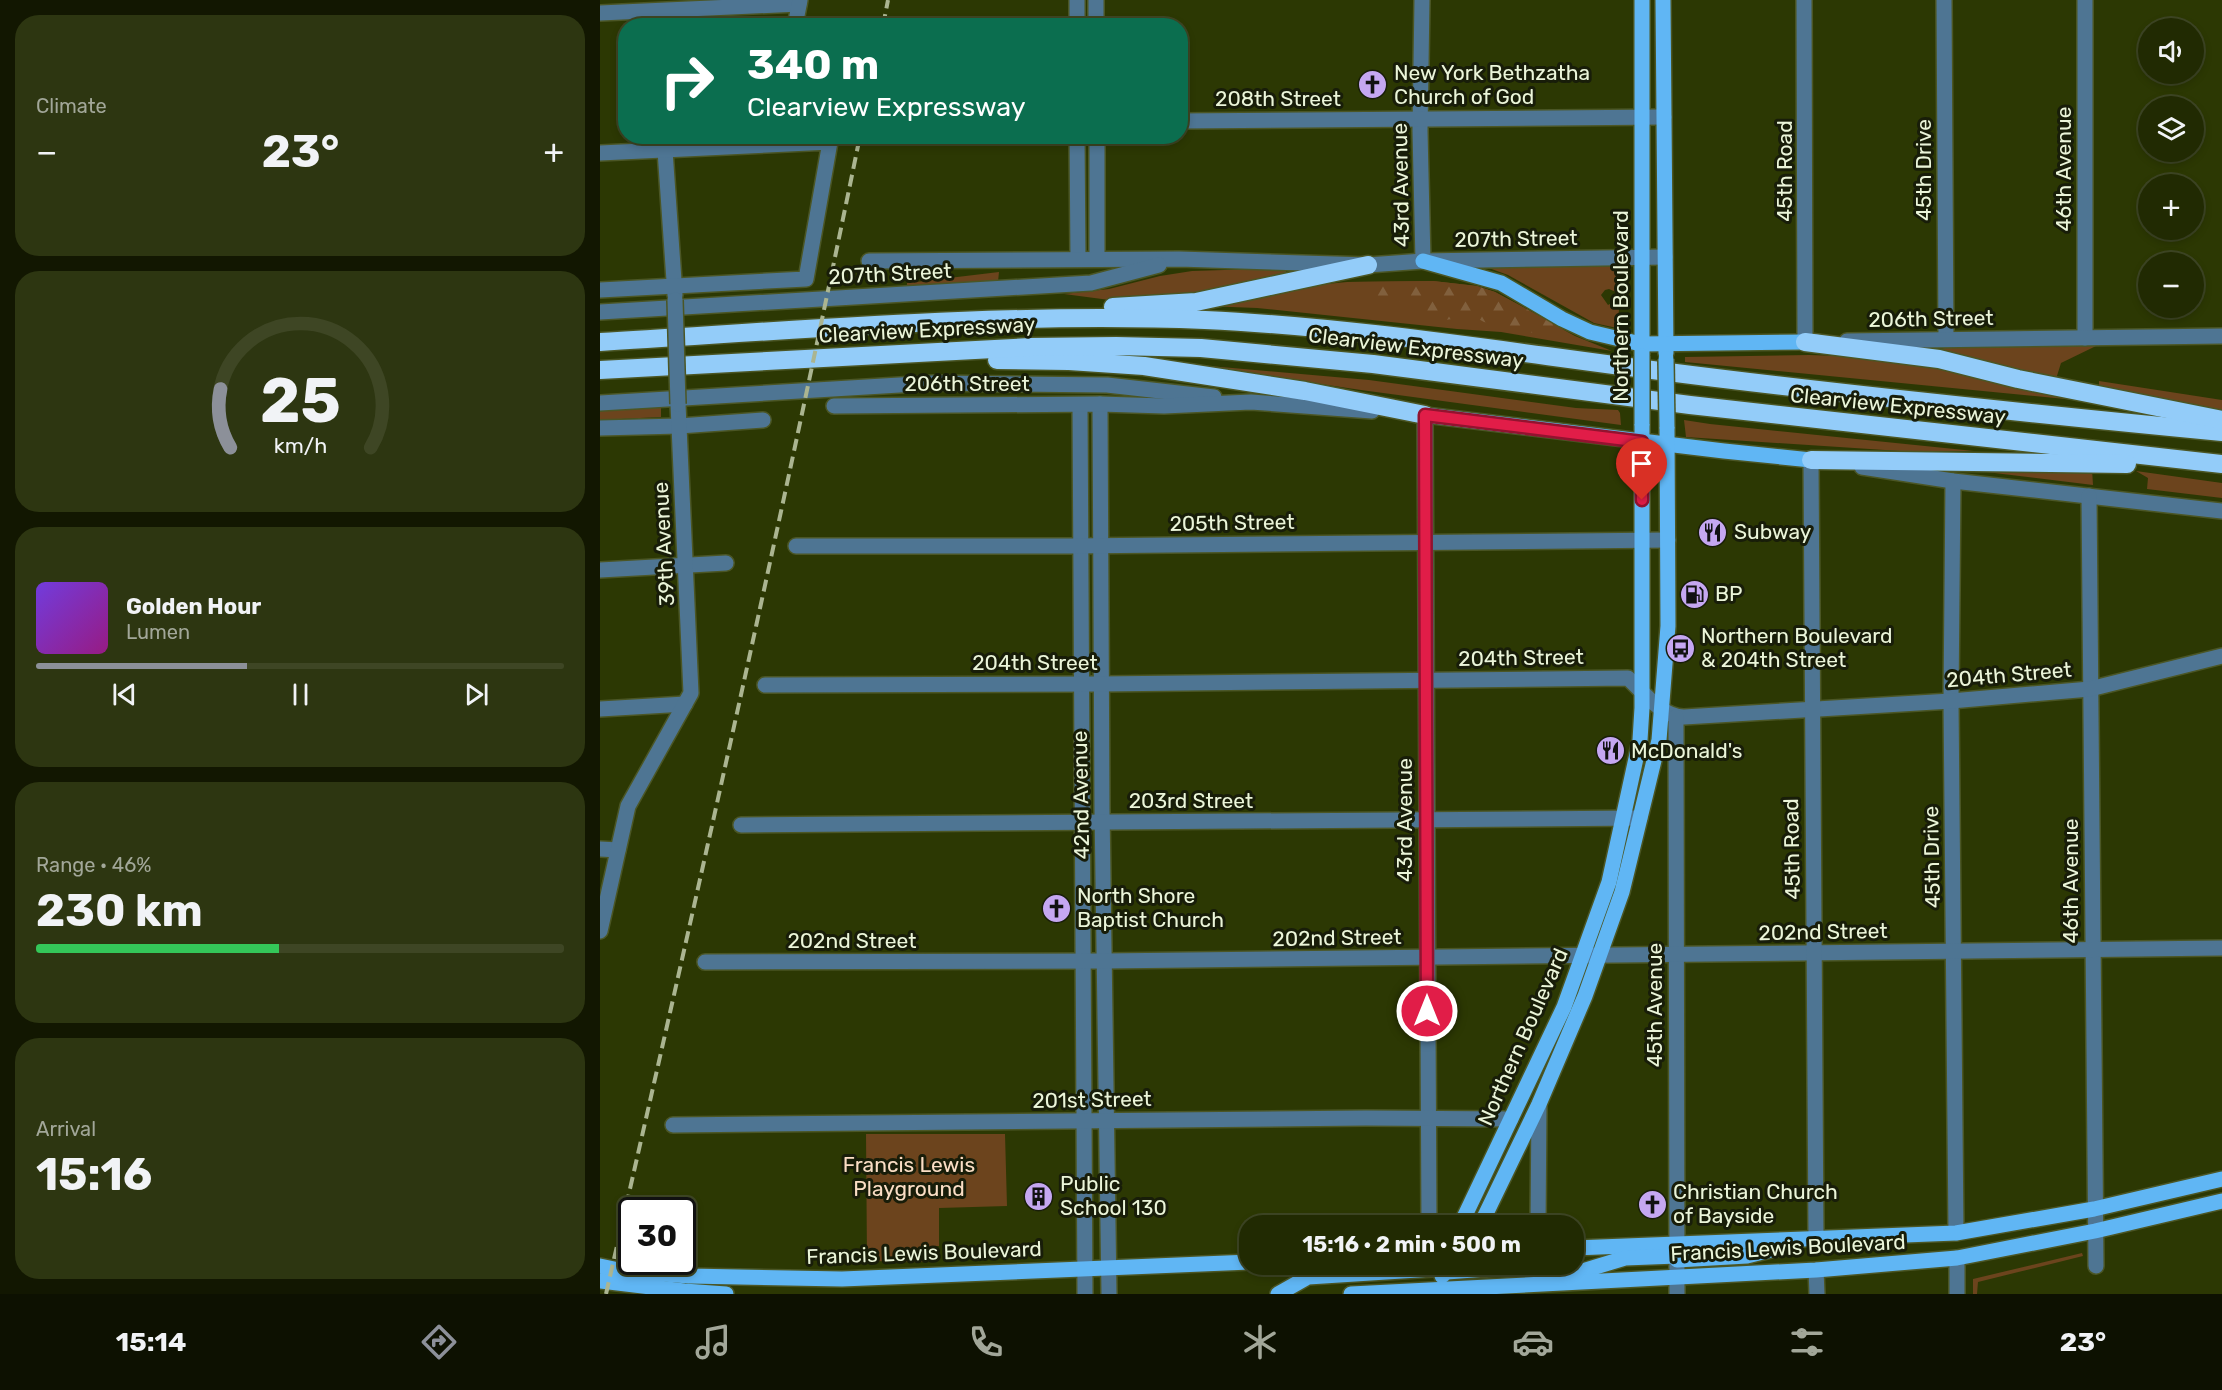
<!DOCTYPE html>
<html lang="en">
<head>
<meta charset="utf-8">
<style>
	:root { --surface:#212a02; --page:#2d3611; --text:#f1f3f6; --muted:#a2a799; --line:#3e4624; --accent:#8c9099 }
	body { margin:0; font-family:Rubik,sans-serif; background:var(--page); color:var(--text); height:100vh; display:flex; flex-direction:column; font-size:22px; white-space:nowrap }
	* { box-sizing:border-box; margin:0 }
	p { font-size:20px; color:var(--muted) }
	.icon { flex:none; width:33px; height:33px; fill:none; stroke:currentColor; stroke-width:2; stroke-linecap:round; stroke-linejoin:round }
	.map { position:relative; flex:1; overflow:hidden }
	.side { display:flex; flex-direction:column; gap:15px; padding:15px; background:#121701; width:600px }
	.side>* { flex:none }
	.hud { position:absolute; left:18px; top:18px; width:570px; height:126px; border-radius:24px; box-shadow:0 3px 9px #0003,0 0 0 2px var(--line); background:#0b6e4f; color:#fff; overflow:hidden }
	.controls { position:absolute; left:1538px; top:18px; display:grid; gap:12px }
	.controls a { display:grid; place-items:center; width:66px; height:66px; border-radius:50%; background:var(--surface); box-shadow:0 3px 9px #0003,0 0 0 2px var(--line); font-size:30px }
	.speed { position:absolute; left:18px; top:1197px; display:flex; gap:12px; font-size:30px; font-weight:700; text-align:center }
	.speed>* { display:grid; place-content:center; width:78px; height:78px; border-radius:50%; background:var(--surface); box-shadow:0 3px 9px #0003,0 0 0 2px var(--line); line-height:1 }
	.speed .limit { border:3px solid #111; border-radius:9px; background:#fff; color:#111 }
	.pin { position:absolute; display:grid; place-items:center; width:51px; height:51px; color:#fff; margin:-62px -26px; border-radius:50% 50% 50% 0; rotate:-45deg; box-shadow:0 0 6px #0007 }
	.pin .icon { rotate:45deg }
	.me { position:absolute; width:66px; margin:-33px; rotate:0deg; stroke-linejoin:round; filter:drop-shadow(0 0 4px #0008) }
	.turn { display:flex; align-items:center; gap:21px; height:126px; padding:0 30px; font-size:27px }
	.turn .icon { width:78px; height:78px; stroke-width:2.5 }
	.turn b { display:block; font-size:42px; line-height:51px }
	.big { font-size:45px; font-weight:700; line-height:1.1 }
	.side .card { flex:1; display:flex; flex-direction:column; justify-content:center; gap:9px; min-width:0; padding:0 21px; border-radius:24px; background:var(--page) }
	.side .dial { align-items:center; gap:0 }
	.dial svg { height:156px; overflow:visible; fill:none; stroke:var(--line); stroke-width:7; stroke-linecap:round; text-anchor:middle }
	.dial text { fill:var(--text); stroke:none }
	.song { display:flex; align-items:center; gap:18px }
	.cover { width:72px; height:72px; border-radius:9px; background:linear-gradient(135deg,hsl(260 70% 55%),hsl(310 70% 35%)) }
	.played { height:6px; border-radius:3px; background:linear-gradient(90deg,var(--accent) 40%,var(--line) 40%) }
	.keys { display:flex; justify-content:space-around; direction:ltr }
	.heat { display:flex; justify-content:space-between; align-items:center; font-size:33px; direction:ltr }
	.charge { height:9px; border-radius:4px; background:linear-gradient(90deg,#34c759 46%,var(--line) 0) }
	.trip { position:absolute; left:639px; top:1215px; width:345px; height:60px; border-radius:24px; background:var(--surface); box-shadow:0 3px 9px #0003,0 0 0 2px var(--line); font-weight:700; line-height:60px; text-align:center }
	.tab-bar { display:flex; height:96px; justify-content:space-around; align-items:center; background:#0d1101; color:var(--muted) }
	.tab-bar .icon { width:42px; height:42px }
	.tab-bar .on { color:var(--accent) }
	.tab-bar b { font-size:27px; color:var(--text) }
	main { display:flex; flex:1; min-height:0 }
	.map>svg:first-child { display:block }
	.green { fill:#6c441d }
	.forest { fill:url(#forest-firs) }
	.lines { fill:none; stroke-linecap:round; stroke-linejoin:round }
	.minor-casing { stroke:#4b5625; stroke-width:18 }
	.major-casing { stroke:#4b5625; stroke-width:18 }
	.highway-casing { stroke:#4b5625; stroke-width:21 }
	.minor { stroke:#4e7593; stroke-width:15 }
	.major { stroke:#60b6f4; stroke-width:15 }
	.highway { stroke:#93ccf9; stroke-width:18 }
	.rail { stroke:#abb591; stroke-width:4; stroke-dasharray:12 6; stroke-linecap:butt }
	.minor-bridge-casing { stroke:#4b5625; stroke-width:18; stroke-linecap:butt }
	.major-bridge-casing { stroke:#4b5625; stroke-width:18; stroke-linecap:butt }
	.minor-bridge { stroke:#4e7593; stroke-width:15 }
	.major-bridge { stroke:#60b6f4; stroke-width:15 }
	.route-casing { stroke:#92132f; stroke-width:15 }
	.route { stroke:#e11d48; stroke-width:10 }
	.labels { text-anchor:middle; stroke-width:6; stroke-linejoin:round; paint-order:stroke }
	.poi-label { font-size:21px; fill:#ebf5d9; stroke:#181d09; text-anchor:start }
	.street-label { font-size:21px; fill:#ebf5d9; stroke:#181d09 }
	.park-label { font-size:21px; fill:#fbdec5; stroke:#181d09 }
</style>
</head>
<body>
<main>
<section class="side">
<div class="card"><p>Climate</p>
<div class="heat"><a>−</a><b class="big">23°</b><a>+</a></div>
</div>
<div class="card dial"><svg viewBox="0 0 100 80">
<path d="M14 69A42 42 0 1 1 86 69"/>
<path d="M14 69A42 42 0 0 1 9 39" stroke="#8c9099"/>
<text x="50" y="56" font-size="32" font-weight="700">25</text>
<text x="50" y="72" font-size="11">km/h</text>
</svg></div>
<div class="card">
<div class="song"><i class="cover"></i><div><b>Golden Hour</b><p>Lumen</p></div></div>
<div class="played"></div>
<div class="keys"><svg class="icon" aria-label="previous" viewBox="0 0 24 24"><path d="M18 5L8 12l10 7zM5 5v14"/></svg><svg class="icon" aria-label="pause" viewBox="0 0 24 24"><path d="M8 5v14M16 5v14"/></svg><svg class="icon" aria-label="next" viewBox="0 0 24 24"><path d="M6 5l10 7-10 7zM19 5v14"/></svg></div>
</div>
<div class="card"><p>Range · 46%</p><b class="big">230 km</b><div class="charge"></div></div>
<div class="card"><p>Arrival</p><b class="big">15:16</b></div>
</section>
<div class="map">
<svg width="1622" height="1294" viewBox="0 0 1622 1294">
	<defs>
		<pattern id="forest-firs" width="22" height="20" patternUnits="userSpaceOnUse" patternTransform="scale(1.5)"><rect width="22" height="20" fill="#6c441d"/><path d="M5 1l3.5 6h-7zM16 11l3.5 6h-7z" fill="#81603d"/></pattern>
	</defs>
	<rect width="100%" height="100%" fill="#2c3803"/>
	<!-- green -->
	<g class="green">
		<polygon points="1016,265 1019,271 1018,293 1009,289 1005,290 1001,295 1008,305 1019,299 1020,301 1017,328 994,323 908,275 886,267"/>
		<polygon points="685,268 687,275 626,290 517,301 464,294 509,289 560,276 592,271"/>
		<polygon points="399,272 398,282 366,282 307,287 307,283"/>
		<polygon points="833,281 877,286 895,292 975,336 1012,351 901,332 857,329 657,308 605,306 676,289 747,282"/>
		<polygon points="1362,344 1496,346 1461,363 1456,379 1338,355 1336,350"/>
		<polygon points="1209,355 1274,357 1364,371 1517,404 1085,362 1085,357"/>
		<polygon points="587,364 769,380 976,408 1018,410 1020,413 1021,425 761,390"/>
		<polygon points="1499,381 1622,400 1622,410 1499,387"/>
		<polygon points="61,402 61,417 0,420 0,406"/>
		<polygon points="1084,420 1110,424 1374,451 1300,451 1086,437"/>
		<polygon points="1353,468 1492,469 1493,485"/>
		<polygon points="1536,471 1622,483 1622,498 1547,489 1548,478"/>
		<polygon points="266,1134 405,1134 407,1206 339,1208 339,1246 332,1246 332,1262 267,1261"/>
		<polygon points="1482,1253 1483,1256 1378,1282 1377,1294 1373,1294 1373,1279"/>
	</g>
	<!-- forest -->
	<polygon class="forest" points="833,281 877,286 895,292 964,329 943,335 884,322 873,316 838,321 799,301 771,297 747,282"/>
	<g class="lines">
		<defs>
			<g id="minor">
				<polyline points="477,0 477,26"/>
				<polyline points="496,0 496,26"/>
				<polyline points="822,0 820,131 823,261"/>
				<polyline points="1204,0 1205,342 1217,342"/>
				<polyline points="1344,0 1346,339"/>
				<polyline points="1485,0 1485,338"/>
				<polyline points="0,13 199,4"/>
				<polyline points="195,26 200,0"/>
				<polyline points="580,121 1064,117"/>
				<polyline points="64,136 75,295"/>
				<polyline points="477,136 478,259"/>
				<polyline points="497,136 497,259"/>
				<polyline points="0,153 230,142 206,279 0,290"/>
				<polyline points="269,261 579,259 768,265 823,261 1065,257"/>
				<polyline points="0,312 491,283 559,265"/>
				<polyline points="1247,341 1622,336"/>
				<polyline points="0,403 333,383 507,385 614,397"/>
				<polyline points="500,404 502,809 509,1294"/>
				<polyline points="480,405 485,1294"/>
				<polyline points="234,406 500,404 564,406 651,402 772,411"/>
				<polyline points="813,414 825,415 829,1226"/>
				<polyline points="0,428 79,426 163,420"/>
				<polyline points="1262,467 1353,481 1622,511"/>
				<polyline points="1353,481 1351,701 1356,1233"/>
				<polyline points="1489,496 1496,1266"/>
				<polyline points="196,546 471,546 1068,540"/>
				<polyline points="0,570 126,563"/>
				<path d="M165 685 501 684 1028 678C1043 692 1062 717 1084 717L1351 701 1490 689 1622 656"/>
				<polyline points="0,709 85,704"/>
				<polyline points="1076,717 1077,1294"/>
				<polyline points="141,825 1040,818"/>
				<polyline points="0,849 18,850"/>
				<polyline points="0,931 28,806 91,693 78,404"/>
				<polyline points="105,962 505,961 1622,948"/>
				<polyline points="73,1125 766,1118 911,1119"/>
				<polyline points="938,1226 939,1104"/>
				<polyline points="1216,1238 1211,460 1220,461"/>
				<polyline points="1357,1258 1357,1294"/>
				<polyline points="1216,1270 1217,1294"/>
			</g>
			<g id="major">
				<polyline points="1063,0 1066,353"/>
				<polyline points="823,261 901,283 962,319 990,332 1041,344 1205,342"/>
				<polyline points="1042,354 1042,0"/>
				<polyline points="825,415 1124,451 1211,460"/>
				<polyline points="860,1226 964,1007 1009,882 1040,740 1042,708 1042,424"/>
				<polyline points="880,1226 939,1104 985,996 1022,892 1059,740 1068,626 1067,427"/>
				<polyline points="974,1248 1356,1233 1494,1209 1622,1179"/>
				<polyline points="1077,1260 1147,1256 1187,1246"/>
				<polyline points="0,1266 24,1271 89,1276 242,1279 650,1262"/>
				<polyline points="842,1276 847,1272 952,1264"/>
				<polyline points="963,1277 1025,1258 1077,1256"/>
				<polyline points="0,1281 84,1291 126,1294"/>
				<polyline points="678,1294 708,1277 849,1268 854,1264"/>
				<polyline points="751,1294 1216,1270 1357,1258 1495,1231 1622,1201"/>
			</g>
			<g id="highway">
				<polyline points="513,307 596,302 768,265"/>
				<path d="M0 342C201 330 403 312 605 320 757 327 909 352 1060 371 1247 395 1435 414 1622 432"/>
				<polyline points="1205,342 1339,359 1418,379 1622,420"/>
				<polyline points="397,360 469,361 544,366 705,391 825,415"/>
				<polyline points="0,370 430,347 516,346 601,348 773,364 1090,405 1622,464"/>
				<polyline points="1211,460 1527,464"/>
			</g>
		</defs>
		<!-- minor casing -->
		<use href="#minor" class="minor-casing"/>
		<!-- major casing -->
		<use href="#major" class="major-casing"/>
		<!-- highway casing -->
		<use href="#highway" class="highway-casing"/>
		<!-- minor -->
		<use href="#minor" class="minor"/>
		<!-- major -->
		<use href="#major" class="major"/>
		<!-- highway -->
		<use href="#highway" class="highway"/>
		<!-- rail -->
		<g class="rail">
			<polyline points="283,26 288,0"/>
			<path d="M6 1294C94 909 181 523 260 136"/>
		</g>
		<defs>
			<polyline id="minor-bridge" points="75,300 78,404"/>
			<g id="major-bridge">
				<polyline points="1042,356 1042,424"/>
				<polyline points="1066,359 1067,427"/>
			</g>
		</defs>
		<!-- minor-bridge casing -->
		<use href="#minor-bridge" class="minor-bridge-casing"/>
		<!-- major-bridge casing -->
		<use href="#major-bridge" class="major-bridge-casing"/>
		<!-- minor-bridge -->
		<use href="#minor-bridge" class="minor-bridge"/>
		<!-- major-bridge -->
		<use href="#major-bridge" class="major-bridge"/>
	</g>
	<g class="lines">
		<defs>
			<polyline id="route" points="827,1011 825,415 1042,442 1042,500"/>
		</defs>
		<!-- route casing -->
		<use href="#route" class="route-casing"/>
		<!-- route -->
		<use href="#route" class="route"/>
	</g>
	<!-- icons -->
	<defs>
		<symbol id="church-disc" viewBox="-11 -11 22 22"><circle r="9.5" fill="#c5a7f1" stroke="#181d09"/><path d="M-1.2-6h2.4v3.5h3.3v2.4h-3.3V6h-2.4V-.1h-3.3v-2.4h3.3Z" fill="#111"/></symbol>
		<symbol id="restaurant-disc" viewBox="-11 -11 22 22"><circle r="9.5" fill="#c5a7f1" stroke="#181d09"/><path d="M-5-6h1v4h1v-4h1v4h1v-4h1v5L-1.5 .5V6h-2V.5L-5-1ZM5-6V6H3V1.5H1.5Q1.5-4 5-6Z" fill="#111"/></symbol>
		<symbol id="fuel-disc" viewBox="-11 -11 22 22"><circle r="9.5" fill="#c5a7f1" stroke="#181d09"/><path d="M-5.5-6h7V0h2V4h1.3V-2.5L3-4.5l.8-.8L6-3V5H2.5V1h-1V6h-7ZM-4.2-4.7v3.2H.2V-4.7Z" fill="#111"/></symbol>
		<symbol id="bus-disc" viewBox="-11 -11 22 22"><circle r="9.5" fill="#c5a7f1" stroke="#181d09"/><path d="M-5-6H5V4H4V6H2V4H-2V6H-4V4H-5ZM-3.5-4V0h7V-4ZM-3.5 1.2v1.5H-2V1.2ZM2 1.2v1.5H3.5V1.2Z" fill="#111"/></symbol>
		<symbol id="building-disc" viewBox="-11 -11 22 22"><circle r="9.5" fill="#c5a7f1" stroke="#181d09"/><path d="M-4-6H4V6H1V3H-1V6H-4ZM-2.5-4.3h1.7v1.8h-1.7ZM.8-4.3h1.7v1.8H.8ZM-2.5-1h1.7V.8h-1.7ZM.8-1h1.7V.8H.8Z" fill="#111"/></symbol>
	</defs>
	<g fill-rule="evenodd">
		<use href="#church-disc" x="756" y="68" width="33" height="33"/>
		<use href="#restaurant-disc" x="1096" y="516" width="33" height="33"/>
		<use href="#fuel-disc" x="1078" y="578" width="33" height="33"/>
		<use href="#bus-disc" x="1064" y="632" width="33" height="33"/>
		<use href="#restaurant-disc" x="994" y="734" width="33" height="33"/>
		<use href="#church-disc" x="440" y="892" width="33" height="33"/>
		<use href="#building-disc" x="422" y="1180" width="33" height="33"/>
		<use href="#church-disc" x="1036" y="1188" width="33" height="33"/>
	</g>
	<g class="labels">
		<!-- poi labels -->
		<g class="poi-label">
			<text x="794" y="80">New York Bethzatha<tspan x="794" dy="24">Church of God</tspan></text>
			<text x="1134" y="539">Subway</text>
			<text x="1115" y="601">BP</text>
			<text x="1101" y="643">Northern Boulevard<tspan x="1101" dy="24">&amp; 204th Street</tspan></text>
			<text x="1031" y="758">McDonald's</text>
			<text x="477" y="903">North Shore<tspan x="477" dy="24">Baptist Church</tspan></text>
			<text x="460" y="1191">Public<tspan x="460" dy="24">School 130</tspan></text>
			<text x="1073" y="1199">Christian Church<tspan x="1073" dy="24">of Bayside</tspan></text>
		</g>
		<!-- street labels -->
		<g class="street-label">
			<text x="678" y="106">208th Street</text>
			<text transform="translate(1464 169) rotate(-90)" y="7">46th Avenue</text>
			<text transform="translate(1324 170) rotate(-90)" y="7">45th Drive</text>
			<text transform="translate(1185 171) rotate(-90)" y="7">45th Road</text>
			<text transform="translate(801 185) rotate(-91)" y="7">43rd Avenue</text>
			<text transform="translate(916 239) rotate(-1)" y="7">207th Street</text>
			<text transform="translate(290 274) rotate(-3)" y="7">207th Street</text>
			<text transform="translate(1021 306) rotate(-90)" y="7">Northern Boulevard</text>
			<text transform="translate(1331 319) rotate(-1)" y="7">206th Street</text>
			<text transform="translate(327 330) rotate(-3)" y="7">Clearview Expressway</text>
			<text transform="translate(816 348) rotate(7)" y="7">Clearview Expressway</text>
			<text x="367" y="391">206th Street</text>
			<text transform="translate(1298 406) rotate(6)" y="7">Clearview Expressway</text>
			<text transform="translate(632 523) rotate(-1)" y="7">205th Street</text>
			<text transform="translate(64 544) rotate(-93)" y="7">39th Avenue</text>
			<text transform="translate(921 658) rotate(-1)" y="7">204th Street</text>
			<text x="435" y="670">204th Street</text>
			<text transform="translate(1409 675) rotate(-5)" y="7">204th Street</text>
			<text transform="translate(481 795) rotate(-91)" y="7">42nd Avenue</text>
			<text x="591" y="808">203rd Street</text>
			<text transform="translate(805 820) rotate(-90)" y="7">43rd Avenue</text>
			<text transform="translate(1192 849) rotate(-91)" y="7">45th Road</text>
			<text transform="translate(1332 857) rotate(-91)" y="7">45th Drive</text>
			<text transform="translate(1471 881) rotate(-90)" y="7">46th Avenue</text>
			<text transform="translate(1223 932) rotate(-1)" y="7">202nd Street</text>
			<text transform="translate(737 938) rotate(-1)" y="7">202nd Street</text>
			<text x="252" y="948">202nd Street</text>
			<text transform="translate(1055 1005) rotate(-90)" y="7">45th Avenue</text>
			<text transform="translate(923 1037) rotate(-66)" y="7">Northern Boulevard</text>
			<text transform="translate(492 1100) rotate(-1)" y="7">201st Street</text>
			<text transform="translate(1188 1248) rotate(-3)" y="7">Francis Lewis Boulevard</text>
			<text transform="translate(324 1253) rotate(-2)" y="7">Francis Lewis Boulevard</text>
		</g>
		<!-- park labels -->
		<g class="park-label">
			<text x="309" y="1172">Francis Lewis<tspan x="309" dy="24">Playground</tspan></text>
		</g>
	</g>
</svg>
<div class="controls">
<a><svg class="icon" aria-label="sound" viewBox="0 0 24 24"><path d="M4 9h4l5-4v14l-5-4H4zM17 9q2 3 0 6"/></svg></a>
<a><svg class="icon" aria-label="layers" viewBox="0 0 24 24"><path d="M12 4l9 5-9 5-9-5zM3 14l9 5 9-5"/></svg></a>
<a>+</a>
<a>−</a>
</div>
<div class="speed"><div class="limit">30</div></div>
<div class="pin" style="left:1042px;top:500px;background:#d93025"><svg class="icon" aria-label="arrive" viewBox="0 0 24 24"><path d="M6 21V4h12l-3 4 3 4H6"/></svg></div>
<svg class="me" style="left:827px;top:1011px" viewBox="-20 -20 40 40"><circle r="17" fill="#e11d48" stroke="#fff" stroke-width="3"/><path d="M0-11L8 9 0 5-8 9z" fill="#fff"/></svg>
<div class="trip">15:16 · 2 min · 500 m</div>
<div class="hud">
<div class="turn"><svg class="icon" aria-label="right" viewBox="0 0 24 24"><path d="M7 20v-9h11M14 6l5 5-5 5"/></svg><div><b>340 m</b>Clearview Expressway</div></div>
</div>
</div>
</main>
<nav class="tab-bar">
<b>15:14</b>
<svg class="icon on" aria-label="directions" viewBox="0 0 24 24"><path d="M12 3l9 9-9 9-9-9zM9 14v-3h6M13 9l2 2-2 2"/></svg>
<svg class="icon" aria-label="music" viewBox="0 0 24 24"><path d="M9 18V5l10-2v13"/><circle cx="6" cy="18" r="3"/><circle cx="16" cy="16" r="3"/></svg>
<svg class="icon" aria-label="phone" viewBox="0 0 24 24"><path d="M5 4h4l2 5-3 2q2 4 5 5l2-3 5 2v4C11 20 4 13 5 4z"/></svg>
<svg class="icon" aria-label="climate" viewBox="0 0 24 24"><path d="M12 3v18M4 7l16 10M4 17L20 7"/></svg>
<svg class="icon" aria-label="car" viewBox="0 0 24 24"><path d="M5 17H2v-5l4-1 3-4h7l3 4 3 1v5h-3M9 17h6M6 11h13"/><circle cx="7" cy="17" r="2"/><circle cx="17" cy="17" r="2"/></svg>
<svg class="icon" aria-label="filters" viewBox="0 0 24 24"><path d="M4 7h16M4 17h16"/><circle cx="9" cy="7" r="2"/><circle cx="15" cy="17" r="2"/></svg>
<b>23°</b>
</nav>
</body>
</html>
